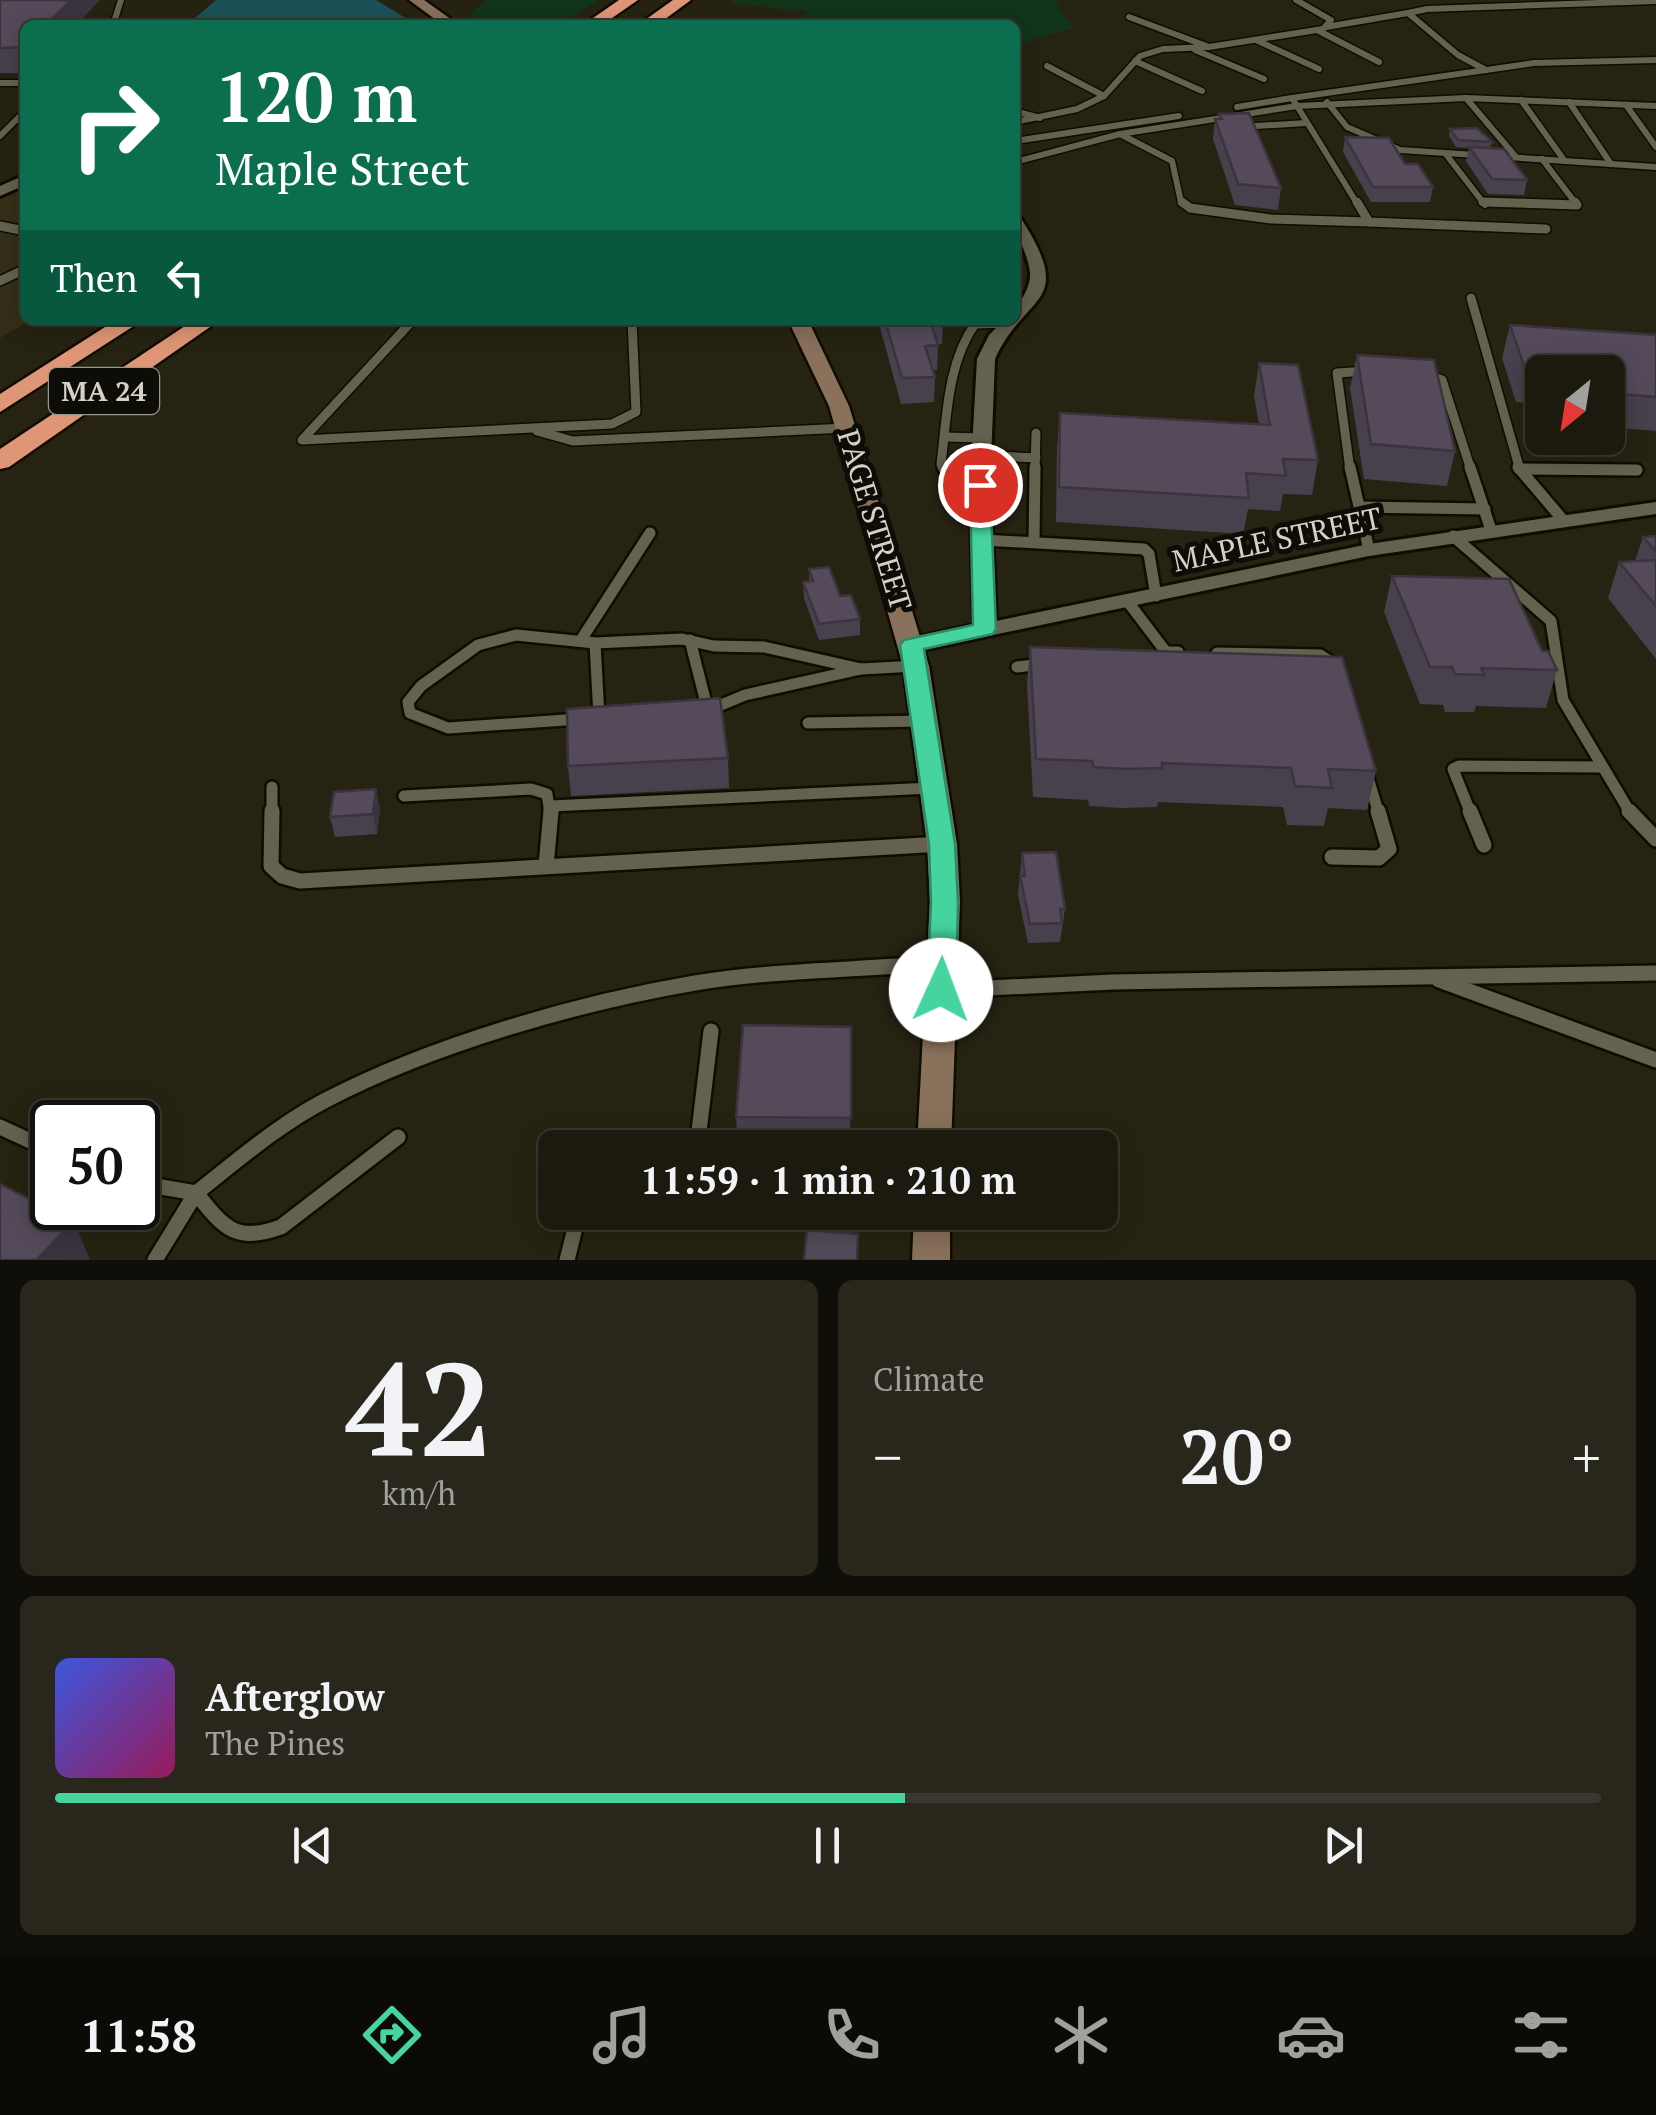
<!DOCTYPE html>
<html lang="en">
<head>
<meta charset="utf-8">
<style>
	:root { --surface:#1c1a0e; --page:#29271c; --text:#f1f3f6; --muted:#a0a19e; --line:#3a382e; --accent:#46d49e }
	body { margin:0; font-family:"PT Serif",serif; background:var(--page); color:var(--text); height:100vh; display:flex; flex-direction:column; font-size:38px; white-space:nowrap }
	* { box-sizing:border-box; margin:0 }
	p { font-size:32px; color:var(--muted) }
	.icon { flex:none; width:55px; height:55px; fill:none; stroke:currentColor; stroke-width:2; stroke-linecap:round; stroke-linejoin:round }
	.map { position:relative; height:1260px; overflow:hidden }
	.panel { display:flex; flex-direction:column; gap:20px; padding:20px; background:#0f0e08; flex:1 }
	.panel>* { flex:none }
	.banner { position:absolute; left:20px; top:20px; width:1000px; height:305px; border-radius:15px; box-shadow:0 5px 25px #0003,0 0 0 2px var(--line); background:#0b6e4f; color:#fff; overflow:hidden }
	.needle { width:65px; rotate:210deg }
	.fabs { position:absolute; left:1525px; top:355px; display:grid; gap:20px }
	.fabs a { display:grid; place-items:center; width:100px; height:100px; border-radius:15px; background:var(--surface); box-shadow:0 5px 25px #0003,0 0 0 2px var(--line); font-size:50px }
	.speed { position:absolute; left:30px; top:1100px; display:flex; gap:20px; font-size:50px; font-weight:700; text-align:center }
	.speed>* { display:grid; place-content:center; width:130px; height:130px; border-radius:50%; background:var(--surface); box-shadow:0 5px 25px #0003,0 0 0 2px var(--line); line-height:1 }
	.speed .limit { border:5px solid #111; border-radius:15px; background:#fff; color:#111 }
	.pin { position:absolute; display:grid; place-items:center; width:85px; height:85px; color:#fff; margin:-42px; border:5px solid #fff; border-radius:50%; box-shadow:0 2px 10px #0007 }
	.me { position:absolute; width:110px; margin:-55px; rotate:2deg; stroke-linejoin:round; filter:drop-shadow(0 0 8px #0008) }
	.turn { display:flex; align-items:center; gap:35px; height:210px; padding:0 30px; font-size:45px }
	.turn .icon { width:130px; height:130px; stroke-width:2.5 }
	.turn b { display:block; font-size:70px; line-height:85px }
	.then { display:flex; align-items:center; height:95px; padding:0 30px; background:#0003; gap:20px; font-size:38px }
	.big { font-size:75px; font-weight:700; line-height:1.1 }
	.panel .widget { flex:1; display:flex; flex-direction:column; justify-content:center; gap:15px; min-width:0; padding:0 35px; border-radius:15px; background:var(--page) }
	.panel .dial { align-items:center; gap:0 }
	.dial b { font-size:130px; line-height:1 }
	.song { display:flex; align-items:center; gap:30px }
	.cover { width:120px; height:120px; border-radius:15px; background:linear-gradient(135deg,hsl(230 70% 55%),hsl(330 70% 35%)) }
	.played { height:10px; border-radius:5px; background:linear-gradient(90deg,var(--accent) 55%,var(--line) 55%) }
	.keys { display:flex; justify-content:space-around; direction:ltr }
	.heat { display:flex; justify-content:space-between; align-items:center; font-size:55px; direction:ltr }
	.panel .tiles { flex:1; display:grid; gap:20px; grid-template-columns:1fr 1fr }
	.widget:last-child { grid-column:span 2 }
	.trip { position:absolute; left:538px; top:1130px; width:580px; height:100px; border-radius:15px; background:var(--surface); box-shadow:0 5px 25px #0003,0 0 0 2px var(--line); font-weight:700; line-height:100px; text-align:center }
	.tab-bar { display:flex; height:160px; justify-content:space-around; align-items:center; background:#0b0a06; color:var(--muted) }
	.tab-bar .icon { width:70px; height:70px }
	.tab-bar .current { color:var(--accent) }
	.tab-bar b { font-size:45px; color:var(--text) }
	.map>svg:first-child { display:block }
	.built { fill:#332f18 }
	.green { fill:#10351b }
	.water { fill:#1d5158 }
	.lines { fill:none; stroke-linecap:round; stroke-linejoin:round }
	.service-far3-casing { stroke:#0f0c01; stroke-width:9 }
	.service-far2-casing { stroke:#0f0c01; stroke-width:12 }
	.service-far1-casing { stroke:#0f0c01; stroke-width:16 }
	.service-casing { stroke:#0f0c01; stroke-width:20 }
	.minor-casing { stroke:#0f0c01; stroke-width:6 }
	.secondary-casing { stroke:#0f0c01; stroke-width:5 }
	.motorway-casing { stroke:#0f0c01; stroke-width:5 }
	.service-far3 { stroke:#64614f; stroke-width:6 }
	.service-far2 { stroke:#64614f; stroke-width:9 }
	.service-far1 { stroke:#64614f; stroke-width:11 }
	.service { stroke:#64614f; stroke-width:15 }
	.minor { fill:#64614f; fill-rule:evenodd }
	.secondary { fill:#89715b; fill-rule:evenodd }
	.motorway { fill:#df9677; fill-rule:evenodd }
	.wall { fill:#48404d }
	.shaded-wall { fill:#3b343f }
	.building { fill:#544a5a; stroke:#3b343f; stroke-width:2.5 }
	.route { fill:#46d49e; stroke:#2e8a67; stroke-width:2.5 }
	.labels { text-anchor:middle; stroke-width:10; stroke-linejoin:round; paint-order:stroke }
	.shield { fill:#0d0c06; stroke:#98978e; stroke-width:2.5 }
	.shield-label { font-size:28px; font-weight:bold; fill:#d4d2c8 }
	.street-label { font-size:30px; fill:#d4d2c8; stroke:#0d0c06 }
</style>
</head>
<body>
<div class="map">
<svg width="1656" height="1260" viewBox="0 0 1656 1260">
	<rect width="100%" height="100%" fill="#262312"/>
	<!-- built -->
	<polygon class="built" points="25,173 25,320 30,320 0,338 0,186"/>
	<!-- green -->
	<g class="green">
		<polygon points="486,0 599,0 558,25 479,25 470,14"/>
		<polygon points="735,0 1054,0 1073,28 1015,45 1015,25 790,25 808,12 730,3"/>
	</g>
	<!-- water -->
	<polygon class="water" points="216,0 376,0 417,25 187,25"/>
	<g class="lines">
		<defs>
			<g id="service-far3">
				<polyline points="113,25 121,0"/>
				<polyline points="1326,27 1408,13"/>
				<polyline points="1317,30 1379,62"/>
				<polyline points="1256,40 1319,69"/>
				<polyline points="1209,47 1323,29 1331,20 1296,0"/>
				<polyline points="1195,50 1264,79"/>
				<polyline points="1656,60 1534,63 1292,98 1297,106 1466,98 1656,106"/>
				<polyline points="1135,61 1202,91"/>
				<polyline points="1047,66 1104,96"/>
				<polyline points="1486,70 1458,55 1408,13 1427,9 1656,1"/>
				<polyline points="0,83 25,83"/>
				<polyline points="1466,98 1516,157"/>
				<polyline points="1521,100 1564,160"/>
				<polyline points="1327,102 1347,127 1400,150 1656,167"/>
				<polyline points="1569,102 1611,164"/>
				<polyline points="1626,105 1656,147"/>
				<polyline points="1237,107 1292,98"/>
				<polyline points="1015,111 1040,118"/>
				<polyline points="1015,122 1077,109 1104,96 1140,56 1163,49 1209,47 1129,17"/>
				<polyline points="1239,127 1307,123"/>
				<polyline points="1120,134 1297,106 1358,205"/>
				<polyline points="0,136 25,111"/>
				<polyline points="1015,141 1179,116"/>
				<polyline points="1445,153 1485,205"/>
				<polyline points="1542,159 1577,205"/>
				<polyline points="1015,162 1120,134 1172,161 1181,202 1185,205"/>
			</g>
			<g id="service-far2">
				<polyline points="1182,202 1190,208 1271,219 1369,222"/>
				<polyline points="1357,202 1369,222 1546,229"/>
				<polyline points="1483,202 1577,205 1575,202"/>
				<polyline points="0,226 25,231"/>
				<polyline points="0,281 25,269"/>
				<polyline points="1471,298 1520,470"/>
				<polyline points="413,320 302,440 612,424 636,412 632,320"/>
				<polyline points="1426,374 1442,380 1471,470"/>
				<polyline points="537,431 573,441 846,428"/>
				<polyline points="945,437 982,438"/>
				<polyline points="981,455 1036,458"/>
				<polyline points="1519,469 1601,470"/>
				<path d="M945 470 941 464C947 417 947 364 975 324L1011 323"/>
				<polyline points="1035,470 1036,433"/>
				<polyline points="1350,470 1337,373 1368,371"/>
			</g>
			<g id="service-far1">
				<polyline points="943,467 947,473 980,485"/>
				<polyline points="1350,467 1369,550"/>
				<polyline points="1470,467 1491,530"/>
				<polyline points="1518,467 1563,520"/>
				<polyline points="1519,469 1637,470"/>
				<polyline points="1359,507 1485,509"/>
				<polyline points="1453,536 1551,621 1563,700 1631,814"/>
				<polyline points="983,540 1144,549 1149,554 1156,596"/>
				<polyline points="1034,542 1035,467"/>
				<polyline points="1128,602 1166,652 1178,652"/>
				<polyline points="581,640 650,533"/>
				<polyline points="690,640 708,711"/>
				<polyline points="595,643 599,717"/>
				<polyline points="1217,653 1320,655 1334,664"/>
				<polyline points="1017,667 1042,664"/>
				<polyline points="709,710 745,695 861,669"/>
				<polyline points="580,719 448,728 410,713 408,702 421,686 478,645 516,635 595,643 682,639 714,646 764,647 861,669 916,666"/>
				<polyline points="808,723 924,721"/>
				<polyline points="1368,778 1379,814"/>
				<polyline points="404,796 531,789 547,794 550,814"/>
				<polyline points="551,806 931,788"/>
				<polyline points="272,814 272,787"/>
				<polyline points="1471,814 1453,769 1459,766 1602,767"/>
			</g>
			<g id="service">
				<polyline points="272,811 271,866 282,876 300,881 942,844"/>
				<polyline points="1470,811 1484,845"/>
				<polyline points="1629,811 1656,839"/>
				<polyline points="1332,857 1379,858 1389,849 1378,811"/>
				<polyline points="546,866 551,811"/>
				<polyline points="1439,980 1656,1060"/>
				<polyline points="946,990 1113,982 1656,973"/>
				<polyline points="0,1127 52,1151"/>
				<polyline points="697,1148 711,1031"/>
				<path d="M138 1183 196 1193C238 1160 278 1125 326 1100 432 1045 577 1003 695 983 774 970 858 970 938 963"/>
				<path d="M155 1260 196 1193C224 1228 235 1243 281 1227L398 1137"/>
				<polyline points="567,1260 579,1212"/>
			</g>
			<g id="minor">
				<polygon points="25,175 25,185 0,196 0,186"/>
				<path d="M1015 215 1020 217C1078 306 1025 292 995 359L990 485 996 621 1369 544 1656 502V514L1369 556 912 652 904 650 901 645 904 640 974 625 970 485 977 359 989 335 1004 320H1015C1015 303 1031 292 1030 273 1028 252 1015 237 1015 215Z"/>
			</g>
			<g id="secondary">
				<polygon points="409,0 424,0 459,25 443,25"/>
				<polygon points="788,320 808,320 849,406 929,666 957,844 960,901 951,1148 917,1148 930,901 927,844 903,666 829,406"/>
				<polygon points="914,1212 950,1212 950,1260 912,1260"/>
			</g>
			<g id="motorway">
				<polygon points="619,0 638,0 602,25 583,25"/>
				<polygon points="673,0 691,0 657,25 638,25"/>
				<polygon points="116,320 143,320 0,412 0,394"/>
				<polygon points="194,320 220,320 9,467 0,469 0,449"/>
			</g>
		</defs>
		<!-- service-far3 casing -->
		<use href="#service-far3" class="service-far3-casing"/>
		<!-- service-far2 casing -->
		<use href="#service-far2" class="service-far2-casing"/>
		<!-- service-far1 casing -->
		<use href="#service-far1" class="service-far1-casing"/>
		<!-- service casing -->
		<use href="#service" class="service-casing"/>
		<!-- minor casing -->
		<use href="#minor" class="minor-casing"/>
		<!-- secondary casing -->
		<use href="#secondary" class="secondary-casing"/>
		<!-- motorway casing -->
		<use href="#motorway" class="motorway-casing"/>
		<!-- service-far3 -->
		<use href="#service-far3" class="service-far3"/>
		<!-- service-far2 -->
		<use href="#service-far2" class="service-far2"/>
		<!-- service-far1 -->
		<use href="#service-far1" class="service-far1"/>
		<!-- service -->
		<use href="#service" class="service"/>
		<!-- minor -->
		<use href="#minor" class="minor"/>
		<!-- secondary -->
		<use href="#secondary" class="secondary"/>
		<!-- motorway -->
		<use href="#motorway" class="motorway"/>
	</g>
	<!-- wall -->
	<g class="wall">
		<polygon points="0,0 100,0 76,25 25,25 25,73 0,73"/>
		<polygon points="1219,114 1281,188 1278,210 1235,205 1213,139 1215,119 1219,119"/>
		<polygon points="1450,129 1492,142 1490,148 1527,180 1524,195 1488,194 1466,161 1469,148 1456,147 1449,136"/>
		<polygon points="1345,137 1405,164 1433,187 1430,202 1371,202 1343,152"/>
		<polygon points="878,320 943,320 942,344 938,344 937,370 932,370 935,377 934,402 901,404"/>
		<polygon points="1510,325 1656,335 1656,431 1608,427 1608,372 1542,372 1542,404 1516,402 1502,358"/>
		<polygon points="1357,355 1455,451 1447,486 1364,479 1350,388"/>
		<polygon points="1259,363 1318,460 1312,495 1283,494 1280,511 1248,509 1243,534 1056,522 1057,447 1060,413 1259,424 1254,396"/>
		<polygon points="1656,536 1656,659 1608,598 1619,562 1635,561 1643,537"/>
		<polygon points="809,569 840,596 860,619 860,635 819,640 804,598 803,582 809,581"/>
		<polygon points="1392,576 1542,651 1557,670 1546,708 1476,706 1474,712 1445,712 1443,705 1420,704 1384,612"/>
		<polygon points="1030,647 1376,771 1367,810 1328,808 1324,826 1287,825 1283,807 1158,802 1157,807 1121,808 1089,806 1088,800 1033,797 1027,684"/>
		<polygon points="728,758 729,788 571,796 568,766"/>
		<polygon points="380,809 377,834 335,837 330,817"/>
		<polygon points="1022,853 1065,909 1060,942 1028,943 1018,895"/>
		<polygon points="851,1027 850,1148 738,1148 736,1117"/>
	</g>
	<!-- shaded-wall -->
	<g class="shaded-wall">
		<polygon points="71,0 100,0 76,25 46,25"/>
		<polygon points="376,789 380,809 377,834 373,814"/>
		<polygon points="74,1221 90,1260 36,1260"/>
	</g>
	<!-- building -->
	<g class="building">
		<polygon points="0,0 71,0 46,25 25,25 25,46 24,47 0,48"/>
		<polygon points="1249,113 1281,188 1238,184 1215,119 1222,119 1219,114"/>
		<polygon points="1477,128 1492,142 1458,140 1450,129"/>
		<polygon points="1345,137 1389,138 1405,164 1418,164 1433,187 1373,187"/>
		<polygon points="1469,147 1504,149 1527,180 1492,179"/>
		<polygon points="885,320 932,320 930,320 938,345 925,346 935,377 902,378"/>
		<polygon points="1510,325 1656,335 1656,397 1608,393 1608,372 1565,372 1525,369"/>
		<polygon points="1357,355 1434,360 1455,451 1371,444"/>
		<polygon points="1259,363 1298,365 1318,460 1283,459 1286,476 1246,473 1249,498 1059,487 1060,413 1270,425"/>
		<polygon points="1656,536 1656,552 1643,537"/>
		<polygon points="1656,560 1656,606 1619,562"/>
		<polygon points="829,567 840,596 851,595 860,619 819,624 803,582 813,581 809,569"/>
		<polygon points="1392,576 1509,579 1542,651 1548,651 1557,670 1481,668 1484,675 1455,674 1452,667 1430,667"/>
		<polygon points="1030,647 1342,657 1376,771 1328,769 1332,788 1295,786 1291,768 1162,763 1162,768 1126,769 1094,767 1092,761 1036,759"/>
		<polygon points="720,698 728,758 568,766 567,709"/>
		<polygon points="376,789 373,814 330,817 334,792"/>
		<polygon points="1056,852 1065,909 1060,909 1062,923 1030,924 1020,876 1025,876 1022,853"/>
		<polygon points="743,1025 851,1027 851,1118 736,1117"/>
		<polygon points="0,1184 74,1221 36,1260 0,1260"/>
		<polygon points="807,1230 858,1234 857,1260 804,1260"/>
	</g>
	<!-- route -->
	<polygon class="route" points="980,479 990,485 996,629 993,634 924,649 955,844 958,902 956,990 952,998 941,1001 931,998 927,990 931,902 929,844 900,645 904,640 973,625 970,485"/>
	<g class="labels">
		<!-- shield labels -->
		<rect class="shield" x="49" y="368" width="110" height="46" rx="8"/>
		<g class="shield-label">
			<text x="104" y="401">MA 24</text>
		</g>
		<!-- street labels -->
		<g class="street-label">
			<text transform="translate(874 520) rotate(73)" y="10">PAGE STREET</text>
			<text transform="translate(1277 540) rotate(-12)" y="10">MAPLE STREET</text>
		</g>
	</g>
</svg>
<div class="fabs">
<a><svg class="needle" viewBox="-14 -14 28 28"><path d="M0-13l5 13h-10z" fill="#e53935"/><path d="M0 13l5-13h-10z" fill="#a0a19e"/></svg></a>
</div>
<div class="speed"><div class="limit">50</div></div>
<div class="pin" style="left:980px;top:485px;background:#d93025"><svg class="icon" aria-label="arrive" viewBox="0 0 24 24"><path d="M6 21V4h12l-3 4 3 4H6"/></svg></div>
<svg class="me" style="left:941px;top:990px" viewBox="-20 -20 40 40"><circle r="19" fill="#fff"/><path d="M0-13L10 11 0 6-10 11z" fill="#46d49e"/></svg>
<div class="trip">11:59 · 1 min · 210 m</div>
<div class="banner">
<div class="turn"><svg class="icon" aria-label="right" viewBox="0 0 24 24"><path d="M7 20v-9h11M14 6l5 5-5 5"/></svg><div><b>120 m</b>Maple Street</div></div>
<div class="then">Then<svg class="icon" aria-label="left" viewBox="0 0 24 24"><path d="M17 20v-9H6M10 6l-5 5 5 5"/></svg></div>
</div>
</div>
<section class="panel">
<div class="tiles">
<div class="widget dial"><b>42</b><p>km/h</p></div>
<div class="widget"><p>Climate</p>
<div class="heat"><a>−</a><b class="big">20°</b><a>+</a></div>
</div>
<div class="widget">
<div class="song"><i class="cover"></i><div><b>Afterglow</b><p>The Pines</p></div></div>
<div class="played"></div>
<div class="keys"><svg class="icon" aria-label="previous" viewBox="0 0 24 24"><path d="M18 5L8 12l10 7zM5 5v14"/></svg><svg class="icon" aria-label="pause" viewBox="0 0 24 24"><path d="M8 5v14M16 5v14"/></svg><svg class="icon" aria-label="next" viewBox="0 0 24 24"><path d="M6 5l10 7-10 7zM19 5v14"/></svg></div>
</div>
</div>
</section>
<nav class="tab-bar">
<b>11:58</b>
<svg class="icon current" aria-label="directions" viewBox="0 0 24 24"><path d="M12 3l9 9-9 9-9-9zM9 14v-3h6M13 9l2 2-2 2"/></svg>
<svg class="icon" aria-label="music" viewBox="0 0 24 24"><path d="M9 18V5l10-2v13"/><circle cx="6" cy="18" r="3"/><circle cx="16" cy="16" r="3"/></svg>
<svg class="icon" aria-label="phone" viewBox="0 0 24 24"><path d="M5 4h4l2 5-3 2q2 4 5 5l2-3 5 2v4C11 20 4 13 5 4z"/></svg>
<svg class="icon" aria-label="climate" viewBox="0 0 24 24"><path d="M12 3v18M4 7l16 10M4 17L20 7"/></svg>
<svg class="icon" aria-label="car" viewBox="0 0 24 24"><path d="M5 17H2v-5l4-1 3-4h7l3 4 3 1v5h-3M9 17h6M6 11h13"/><circle cx="7" cy="17" r="2"/><circle cx="17" cy="17" r="2"/></svg>
<svg class="icon" aria-label="filters" viewBox="0 0 24 24"><path d="M4 7h16M4 17h16"/><circle cx="9" cy="7" r="2"/><circle cx="15" cy="17" r="2"/></svg>
</nav>
</body>
</html>
